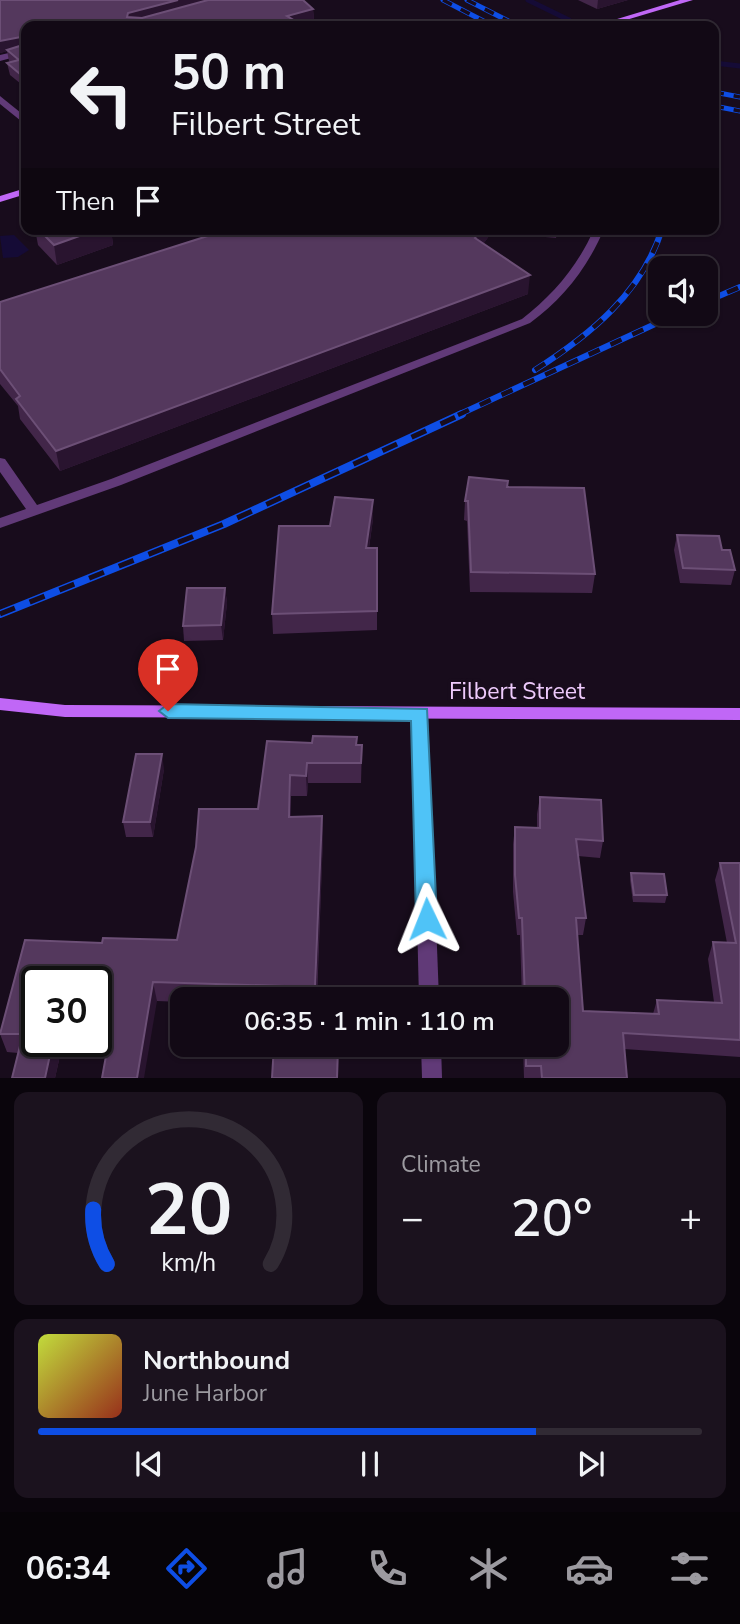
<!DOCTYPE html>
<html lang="en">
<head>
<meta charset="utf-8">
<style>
	:root { --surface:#120915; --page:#1b121e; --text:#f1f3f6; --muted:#9c9aa0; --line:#312a34; --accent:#0e4ee5 }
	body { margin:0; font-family:"Nunito Sans",sans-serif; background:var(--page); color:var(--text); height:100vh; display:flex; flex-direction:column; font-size:26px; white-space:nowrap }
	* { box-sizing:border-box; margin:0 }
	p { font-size:23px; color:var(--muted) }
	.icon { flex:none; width:38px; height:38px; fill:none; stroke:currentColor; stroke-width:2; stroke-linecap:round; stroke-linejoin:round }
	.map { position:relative; height:1078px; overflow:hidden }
	.drawer { display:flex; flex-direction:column; gap:14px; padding:14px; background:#0a050c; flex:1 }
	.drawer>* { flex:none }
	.top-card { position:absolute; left:21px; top:21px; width:698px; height:214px; border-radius:14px; box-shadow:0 2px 5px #0004,0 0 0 2px var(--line); background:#120915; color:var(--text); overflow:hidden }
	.fabs { position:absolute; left:648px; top:256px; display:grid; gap:14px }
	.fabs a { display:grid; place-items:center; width:70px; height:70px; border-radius:14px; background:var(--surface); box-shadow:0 2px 5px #0004,0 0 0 2px var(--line); font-size:35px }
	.speed { position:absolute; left:21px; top:966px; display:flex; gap:14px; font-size:35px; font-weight:700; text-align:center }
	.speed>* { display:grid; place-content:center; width:91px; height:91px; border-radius:50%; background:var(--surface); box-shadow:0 2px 5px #0004,0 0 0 2px var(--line); line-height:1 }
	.speed .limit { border:4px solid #111; border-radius:10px; background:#fff; color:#111 }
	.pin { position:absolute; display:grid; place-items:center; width:60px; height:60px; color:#fff; margin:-72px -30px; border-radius:50% 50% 50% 0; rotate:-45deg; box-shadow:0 0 7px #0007 }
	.pin .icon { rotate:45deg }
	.me { position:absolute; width:77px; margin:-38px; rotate:358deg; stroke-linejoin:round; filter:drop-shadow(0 0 5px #0008) }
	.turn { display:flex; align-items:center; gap:24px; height:147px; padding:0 35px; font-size:32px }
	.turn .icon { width:91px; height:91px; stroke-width:2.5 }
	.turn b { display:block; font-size:49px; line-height:60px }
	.then { display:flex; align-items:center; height:66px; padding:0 35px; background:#0003; gap:14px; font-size:26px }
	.big { font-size:52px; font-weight:600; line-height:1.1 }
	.drawer .tile { flex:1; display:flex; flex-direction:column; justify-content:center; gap:10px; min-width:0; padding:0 24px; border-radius:14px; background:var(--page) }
	.drawer .dial { align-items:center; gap:0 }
	.dial svg { height:182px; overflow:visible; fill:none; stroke:var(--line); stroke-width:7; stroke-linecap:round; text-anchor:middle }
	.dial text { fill:var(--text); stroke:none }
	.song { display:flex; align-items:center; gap:21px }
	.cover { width:84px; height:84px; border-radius:10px; background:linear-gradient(135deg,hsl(70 70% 55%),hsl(10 70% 35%)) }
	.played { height:7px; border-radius:4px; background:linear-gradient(90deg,var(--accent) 75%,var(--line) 75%) }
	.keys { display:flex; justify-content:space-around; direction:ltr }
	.heat { display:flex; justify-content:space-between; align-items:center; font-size:38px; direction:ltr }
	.drawer .tiles { flex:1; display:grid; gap:14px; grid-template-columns:1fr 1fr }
	.tile:last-child { grid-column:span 2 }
	.trip { position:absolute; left:170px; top:987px; width:399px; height:70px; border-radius:14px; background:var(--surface); box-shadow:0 2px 5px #0004,0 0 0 2px var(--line); font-weight:600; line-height:70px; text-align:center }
	.tab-bar { display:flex; height:112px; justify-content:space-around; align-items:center; background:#070408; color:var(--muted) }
	.tab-bar .icon { width:49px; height:49px }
	.tab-bar .on { color:var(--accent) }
	.tab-bar b { font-size:32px; color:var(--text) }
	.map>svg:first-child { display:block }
	.water { fill:#150b36 }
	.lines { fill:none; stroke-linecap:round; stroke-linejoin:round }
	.stream { stroke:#150b36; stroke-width:5 }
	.street { fill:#613a78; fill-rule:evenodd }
	.secondary { fill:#c067f6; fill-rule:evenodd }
	.rail-far2-casing { stroke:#0e4ee5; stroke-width:5 }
	.rail-far1-casing { stroke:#0e4ee5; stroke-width:6 }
	.rail-casing { stroke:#0e4ee5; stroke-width:8 }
	.rail-far2 { stroke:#180c1c; stroke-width:3.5; stroke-dasharray:10; stroke-linecap:butt }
	.rail-far1 { stroke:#180c1c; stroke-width:4.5; stroke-dasharray:12; stroke-linecap:butt }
	.rail { stroke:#180c1c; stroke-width:5; stroke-dasharray:16; stroke-linecap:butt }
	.wall { fill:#422649; fill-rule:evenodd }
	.shaded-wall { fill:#29142f }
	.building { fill:#54385d; stroke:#6c4f76; stroke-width:2 }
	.route { fill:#4fc3f7; stroke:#337fa1; stroke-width:2 }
	.labels { text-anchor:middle; stroke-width:7; stroke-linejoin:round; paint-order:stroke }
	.street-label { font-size:23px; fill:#eecafc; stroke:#180c1c }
</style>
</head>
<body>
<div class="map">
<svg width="740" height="1078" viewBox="0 0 740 1078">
	<rect width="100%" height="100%" fill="#180c1c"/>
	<!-- water -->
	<polygon class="water" points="14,235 29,250 18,257 3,258 0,236"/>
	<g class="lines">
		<!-- stream -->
		<g class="stream">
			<polyline points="528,0 569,20"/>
			<polyline points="714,63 740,66"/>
		</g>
		<!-- street -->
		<g class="street">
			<polygon points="26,49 26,54 0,61 0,55"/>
			<polygon points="0,96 26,117 26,125 0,104"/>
			<path d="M594 229H604C588 267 563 299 530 323L121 485 0 528V518L26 509 0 472V458L5 459 37 505 111 479 522 319C553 295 578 266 594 229Z"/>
			<polygon points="420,708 426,710 428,714 439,999 419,999 412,714 414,710"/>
			<polygon points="421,1045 441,1045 442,1078 422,1078"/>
		</g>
		<!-- secondary -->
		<g class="secondary">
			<polygon points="680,0 693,0 606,26 594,26"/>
			<polygon points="26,188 26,194 0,202 0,196"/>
			<polygon points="0,698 65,705 740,708 740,720 65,717 0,710"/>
		</g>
		<defs>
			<g id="rail-far2">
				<polyline points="443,0 493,26"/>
				<polyline points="467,0 518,26"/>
				<polyline points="714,92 740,97"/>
				<polyline points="714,106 740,111"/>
			</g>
			<g id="rail-far1">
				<polyline points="705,302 740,287"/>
				<path d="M535 370C590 335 642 293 662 229"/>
				<polyline points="458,415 679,313"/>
			</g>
			<polyline id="rail" points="0,614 224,524 462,414"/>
		</defs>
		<!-- rail-far2 casing -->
		<use href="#rail-far2" class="rail-far2-casing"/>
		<!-- rail-far1 casing -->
		<use href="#rail-far1" class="rail-far1-casing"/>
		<!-- rail casing -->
		<use href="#rail" class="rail-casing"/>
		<!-- rail-far2 -->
		<use href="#rail-far2" class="rail-far2"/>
		<!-- rail-far1 -->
		<use href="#rail-far1" class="rail-far1"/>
		<!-- rail -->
		<use href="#rail" class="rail"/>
	</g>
	<!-- wall -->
	<g class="wall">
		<polygon points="0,0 304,1 313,9 314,20 300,24 302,26 26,26 26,88 10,75 7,63 10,62 9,61 7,51 0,53"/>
		<polygon points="578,0 628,0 597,9"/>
		<polygon points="35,229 111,229 113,245 57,265 38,245"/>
		<polygon points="192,229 558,229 556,238 492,232 483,244 528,294 60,471 20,419 18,406 0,384 0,302 208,236 207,233 199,235"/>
		<polygon points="507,487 595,574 592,593 470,592 467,521 464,520 465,501"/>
		<polygon points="373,519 369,548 377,548 377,630 273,634 272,614 330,526"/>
		<polygon points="677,535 722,550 735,570 731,585 680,583 674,550"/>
		<polygon points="225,588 227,603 223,640 184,641 183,626"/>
		<path d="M267 741 362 745 361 783H308L307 796H291V817L322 816 323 836 317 999H182V1002L157 1001 106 1053 61 1051 55 1078H12L18 1053 7 1052 0 1034 102 943 177 940 258 809ZM96 982V1041H37Z"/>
		<polygon points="164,769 153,837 126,837 123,822"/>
		<polygon points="540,797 603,841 600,858 578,856 586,918 583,935 577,935 583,1011 653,1014 657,1000 714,1002 708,959 713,942 727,943 715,880 720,863 740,863 740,1057 624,1049 627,1078 524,1078 523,1045 556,1045 556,999 522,999 520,935 517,935 513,892 513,844 515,827 537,828 537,814"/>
		<polygon points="631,873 667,895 665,903 633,902 630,880"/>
	</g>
	<!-- shaded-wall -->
	<g class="shaded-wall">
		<polygon points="178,0 222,0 129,23 127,17 128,13"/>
		<polygon points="598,0 628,0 597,9"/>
		<polygon points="313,9 314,20 290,26 287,16"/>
		<polygon points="26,36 26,47 0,53 0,41"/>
		<polygon points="99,229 111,229 113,245 57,265 54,245"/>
		<polygon points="199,229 207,229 207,233 199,235"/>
		<polygon points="481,229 492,229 492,232 474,257 475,238"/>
		<polygon points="530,275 528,294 60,471 56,451"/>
		<polygon points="373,500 373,519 366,567 366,548"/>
		<polygon points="225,588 227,603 223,640 221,625"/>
		<polygon points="162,754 164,769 153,837 150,822"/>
		<polygon points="307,763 308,783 307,796 306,776"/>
		<polygon points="290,775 291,796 291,837 289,817"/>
		<polygon points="322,816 323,836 316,999 315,987"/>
		<polygon points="153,982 157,1001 144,1078 137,1078"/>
		<polygon points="53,1041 58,1041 61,1051 55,1078 45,1078"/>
		<polygon points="338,1045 339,1056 338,1078 337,1078"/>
	</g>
	<!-- building -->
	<g class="building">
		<polygon points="0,0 178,0 128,13 127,17 142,18 208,0 303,0 313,9 287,16 302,25 297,26 26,26 26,79 7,63 19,60 7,50 26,44 26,36 0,41"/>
		<polygon points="38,229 99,229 54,245"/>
		<polygon points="212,229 481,229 475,238 530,275 56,451 16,399 20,396 0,369 0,302 217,233"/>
		<polygon points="469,477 508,481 507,487 584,488 595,574 471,572 468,501 465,501"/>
		<polygon points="335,497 373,500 366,548 377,548 377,611 272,614 279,526 330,526"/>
		<polygon points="677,535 719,536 722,550 730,550 735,570 683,568"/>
		<polygon points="187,588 225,588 221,625 183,626"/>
		<polygon points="313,736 357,737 356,745 362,745 361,763 307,763 306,776 290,775 289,817 322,816 315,987 153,982 137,1078 102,1078 110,1034 96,1034 96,982 37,982 37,1041 53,1041 45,1078 12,1078 23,1034 0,1034 25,940 102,943 103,938 177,940 196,847 199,809 258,809 267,741 312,743"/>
		<polygon points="136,754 162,754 150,822 123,822"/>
		<polygon points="540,797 601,800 603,841 576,839 586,918 576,918 583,1011 659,1014 657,1000 722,1003 713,942 736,943 720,863 740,863 740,1040 623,1033 627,1078 542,1078 541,1066 526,1066 526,1045 556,1045 556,999 525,999 522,918 519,918 515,875 515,827 540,828"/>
		<polygon points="631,873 664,874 667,895 634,895"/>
		<polygon points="274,1045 338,1045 337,1078 272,1078"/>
	</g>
	<!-- route -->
	<polygon class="route" points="168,704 427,709 437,919 434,925 427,928 419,925 416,919 411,721 168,718 159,711"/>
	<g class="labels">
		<!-- street labels -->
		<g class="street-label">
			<text x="517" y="699">Filbert Street</text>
		</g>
	</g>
</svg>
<div class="fabs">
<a><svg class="icon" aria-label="sound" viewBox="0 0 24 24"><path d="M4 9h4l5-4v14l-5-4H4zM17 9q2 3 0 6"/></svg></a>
</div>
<div class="speed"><div class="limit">30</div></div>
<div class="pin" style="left:168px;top:711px;background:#d93025"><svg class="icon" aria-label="arrive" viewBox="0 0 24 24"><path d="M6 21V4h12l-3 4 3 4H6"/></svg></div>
<svg class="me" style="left:427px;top:919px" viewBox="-20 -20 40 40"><path d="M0-17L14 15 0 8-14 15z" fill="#4fc3f7" stroke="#fff" stroke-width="4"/></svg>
<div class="trip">06:35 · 1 min · 110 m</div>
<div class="top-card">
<div class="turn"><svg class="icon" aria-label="left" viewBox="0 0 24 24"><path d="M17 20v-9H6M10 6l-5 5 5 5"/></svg><div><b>50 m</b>Filbert Street</div></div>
<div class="then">Then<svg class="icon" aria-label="arrive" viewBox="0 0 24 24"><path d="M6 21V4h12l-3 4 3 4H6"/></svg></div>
</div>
</div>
<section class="drawer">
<div class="tiles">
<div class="tile dial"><svg viewBox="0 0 100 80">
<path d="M14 69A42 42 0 1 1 86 69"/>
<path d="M14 69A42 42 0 0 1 8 45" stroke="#0e4ee5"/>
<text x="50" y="56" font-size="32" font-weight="700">20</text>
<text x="50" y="72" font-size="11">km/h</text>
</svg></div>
<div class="tile"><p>Climate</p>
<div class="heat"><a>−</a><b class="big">20°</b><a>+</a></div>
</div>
<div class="tile">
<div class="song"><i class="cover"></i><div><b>Northbound</b><p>June Harbor</p></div></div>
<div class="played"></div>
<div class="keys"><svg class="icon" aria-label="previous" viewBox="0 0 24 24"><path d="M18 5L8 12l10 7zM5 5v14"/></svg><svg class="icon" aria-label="pause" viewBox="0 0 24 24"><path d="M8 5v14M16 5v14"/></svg><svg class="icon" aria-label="next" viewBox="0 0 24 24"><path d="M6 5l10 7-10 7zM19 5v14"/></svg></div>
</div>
</div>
</section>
<nav class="tab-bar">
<b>06:34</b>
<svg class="icon on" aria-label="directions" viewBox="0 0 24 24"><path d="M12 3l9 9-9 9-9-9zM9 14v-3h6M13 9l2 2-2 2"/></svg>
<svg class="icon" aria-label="music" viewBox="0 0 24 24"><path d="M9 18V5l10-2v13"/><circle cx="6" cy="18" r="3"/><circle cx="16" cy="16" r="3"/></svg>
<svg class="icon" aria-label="phone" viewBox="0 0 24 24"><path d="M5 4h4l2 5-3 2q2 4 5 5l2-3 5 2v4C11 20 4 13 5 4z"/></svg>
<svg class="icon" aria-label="climate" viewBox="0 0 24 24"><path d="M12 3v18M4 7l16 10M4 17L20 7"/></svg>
<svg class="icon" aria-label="car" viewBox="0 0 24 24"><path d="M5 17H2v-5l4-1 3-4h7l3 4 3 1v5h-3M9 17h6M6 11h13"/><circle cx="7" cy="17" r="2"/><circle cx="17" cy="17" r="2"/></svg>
<svg class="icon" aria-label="filters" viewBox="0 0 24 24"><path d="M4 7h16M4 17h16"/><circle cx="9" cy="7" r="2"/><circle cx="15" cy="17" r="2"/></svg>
</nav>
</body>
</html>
